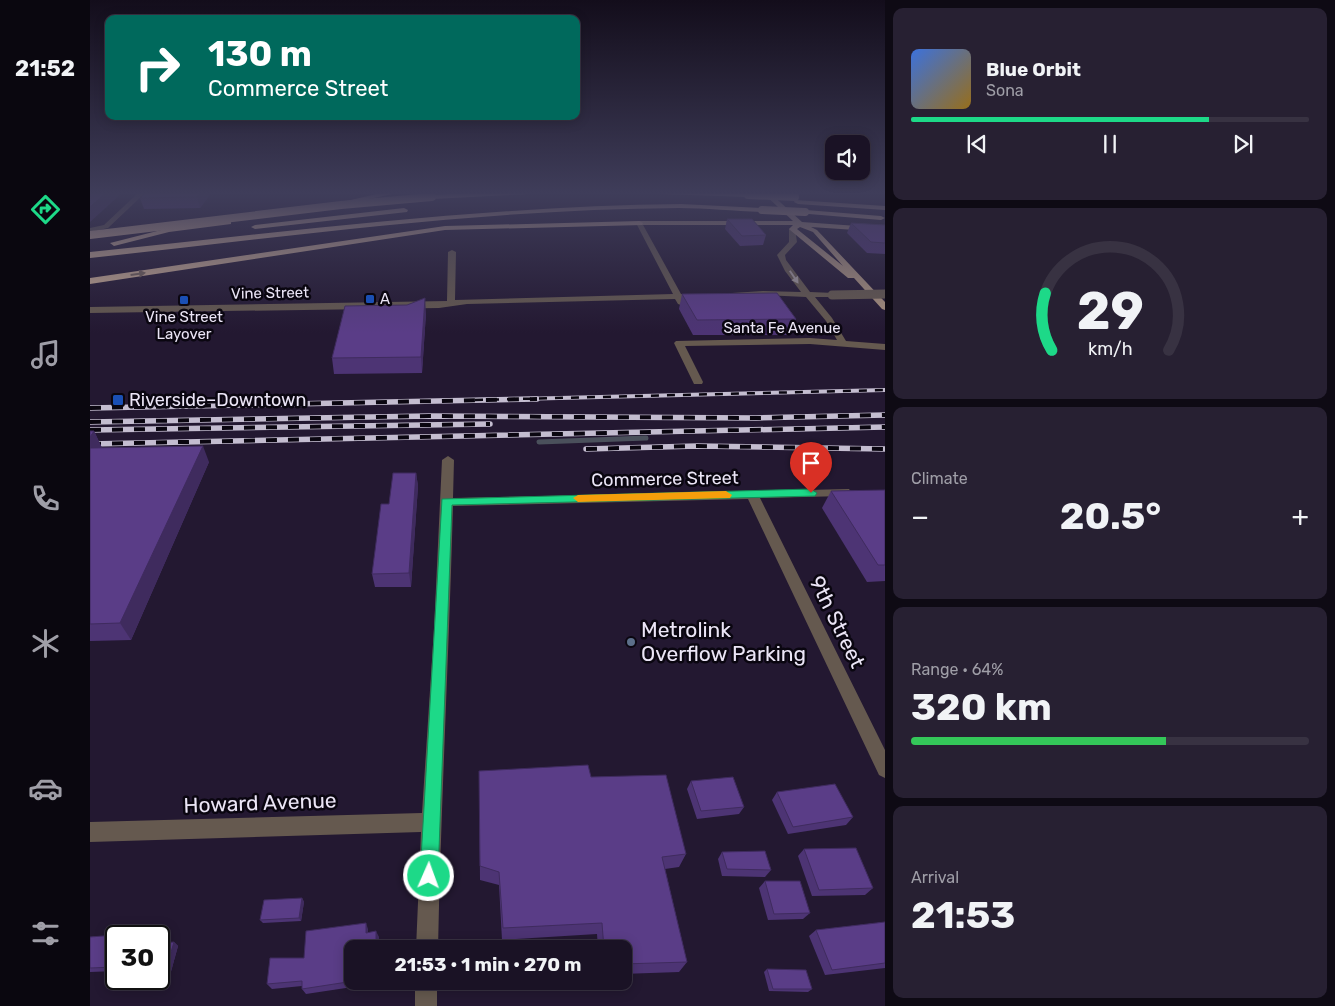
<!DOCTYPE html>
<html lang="en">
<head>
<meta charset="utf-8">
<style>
	:root { --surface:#1a1225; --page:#272032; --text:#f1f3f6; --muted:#9f9ea7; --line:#383242; --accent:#1dd988 }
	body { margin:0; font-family:Rubik,sans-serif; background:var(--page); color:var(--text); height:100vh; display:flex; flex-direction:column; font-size:19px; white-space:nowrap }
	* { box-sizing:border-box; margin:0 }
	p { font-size:16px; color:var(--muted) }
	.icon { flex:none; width:28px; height:28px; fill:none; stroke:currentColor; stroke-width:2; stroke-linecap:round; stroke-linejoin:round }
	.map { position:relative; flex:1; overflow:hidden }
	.side { display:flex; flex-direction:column; gap:8px; padding:8px; background:#0e0a14; width:450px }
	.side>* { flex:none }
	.top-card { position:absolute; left:15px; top:15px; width:475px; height:105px; border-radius:10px; box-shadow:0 2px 12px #0003,0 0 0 1px var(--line); background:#00695c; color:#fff; overflow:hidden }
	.fabs { position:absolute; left:735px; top:135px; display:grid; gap:10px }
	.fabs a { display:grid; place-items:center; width:45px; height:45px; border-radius:10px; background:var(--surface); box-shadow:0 2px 12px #0003,0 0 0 1px var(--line); font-size:25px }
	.speed { position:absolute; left:15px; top:925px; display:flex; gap:10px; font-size:25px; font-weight:700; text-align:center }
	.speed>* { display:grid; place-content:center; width:65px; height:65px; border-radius:50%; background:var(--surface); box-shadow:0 2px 12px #0003,0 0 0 1px var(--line); line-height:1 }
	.speed .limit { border:2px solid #111; border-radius:8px; background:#fff; color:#111 }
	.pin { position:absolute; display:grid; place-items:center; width:42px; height:42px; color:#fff; margin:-51px -21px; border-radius:50% 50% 50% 0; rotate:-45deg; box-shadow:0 0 5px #0007 }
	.pin .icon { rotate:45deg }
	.me { position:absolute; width:55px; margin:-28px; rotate:2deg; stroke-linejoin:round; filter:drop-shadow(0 0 4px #0008) }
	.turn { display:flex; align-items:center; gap:18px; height:105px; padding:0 20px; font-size:22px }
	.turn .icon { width:65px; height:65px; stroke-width:2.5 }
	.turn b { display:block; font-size:35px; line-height:42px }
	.big { font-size:38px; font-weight:700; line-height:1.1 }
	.side .widget { flex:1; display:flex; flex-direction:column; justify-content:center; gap:8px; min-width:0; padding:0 18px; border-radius:10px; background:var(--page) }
	.side .dial { align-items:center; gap:0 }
	.dial svg { height:130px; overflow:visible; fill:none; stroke:var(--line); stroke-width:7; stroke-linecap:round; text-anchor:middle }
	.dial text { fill:var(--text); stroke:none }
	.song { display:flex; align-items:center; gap:15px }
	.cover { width:60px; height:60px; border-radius:8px; background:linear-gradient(135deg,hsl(220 70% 55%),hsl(40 70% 35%)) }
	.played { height:5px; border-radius:2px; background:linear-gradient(90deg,var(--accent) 75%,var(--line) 75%) }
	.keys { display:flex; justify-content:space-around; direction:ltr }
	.heat { display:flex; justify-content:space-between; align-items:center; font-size:28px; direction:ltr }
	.charge { height:8px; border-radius:4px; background:linear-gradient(90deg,#34c759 64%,var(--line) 0) }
	.trip { position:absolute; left:254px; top:940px; width:288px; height:50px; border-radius:10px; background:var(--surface); box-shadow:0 2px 12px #0003,0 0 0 1px var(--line); font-weight:700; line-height:50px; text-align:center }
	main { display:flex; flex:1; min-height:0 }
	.tab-bar { display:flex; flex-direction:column; width:90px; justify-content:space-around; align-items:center; background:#0a070f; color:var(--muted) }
	.tab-bar .icon { width:35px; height:35px }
	.tab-bar .active { color:var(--accent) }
	.tab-bar b { font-size:22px; color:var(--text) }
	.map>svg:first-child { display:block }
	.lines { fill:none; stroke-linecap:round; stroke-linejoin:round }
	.stream { stroke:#4a505b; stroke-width:5 }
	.minor { fill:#65594f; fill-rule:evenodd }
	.major { fill:#ac9480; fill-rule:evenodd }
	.highway { fill:#c8ab93; fill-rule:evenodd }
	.rail-far1-casing { stroke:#c4bdd0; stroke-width:4 }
	.rail-casing { stroke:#c4bdd0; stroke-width:5.5 }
	.rail-far1 { stroke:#0a0610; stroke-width:2.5; stroke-dasharray:8; stroke-linecap:butt }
	.rail { stroke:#0a0610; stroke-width:4; stroke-dasharray:11; stroke-linecap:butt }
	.minor-bridge { stroke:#65594f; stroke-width:9 }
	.highway-bridge { stroke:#c8ab93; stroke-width:8 }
	.wall { fill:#4d3474 }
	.shaded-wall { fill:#3f2b5e }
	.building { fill:#5a3d87; stroke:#3f2b5e }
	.oneway { fill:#726158 }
	.oneway2 { fill:#a89fa2 }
	.route { fill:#1dd988; stroke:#138d58 }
	.slow { fill:#f59e0b }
	.transit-dot { fill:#1a4fb4; stroke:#0a0610; stroke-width:2 }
	.service-dot { fill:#5c6f8a; stroke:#0a0610; stroke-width:2 }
	.labels { text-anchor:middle; stroke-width:5; stroke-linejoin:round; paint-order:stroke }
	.far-street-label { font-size:15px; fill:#ebe5f6; stroke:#0a0610 }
	.far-poi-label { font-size:15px; fill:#ebe5f6; stroke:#0a0610; text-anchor:start }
	.poi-label { font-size:18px; fill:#ebe5f6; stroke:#0a0610; text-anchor:start }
	.street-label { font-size:18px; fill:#ebe5f6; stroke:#0a0610 }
	.near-street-label { font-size:21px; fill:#ebe5f6; stroke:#0a0610 }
	.near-poi-label { font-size:21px; fill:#ebe5f6; stroke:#0a0610; text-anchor:start }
</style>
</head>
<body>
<main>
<nav class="tab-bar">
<b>21:52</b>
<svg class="icon active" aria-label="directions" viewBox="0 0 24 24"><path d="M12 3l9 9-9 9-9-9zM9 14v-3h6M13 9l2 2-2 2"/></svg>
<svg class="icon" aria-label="music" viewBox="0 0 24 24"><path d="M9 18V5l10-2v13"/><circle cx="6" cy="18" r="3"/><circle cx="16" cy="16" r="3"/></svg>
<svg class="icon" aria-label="phone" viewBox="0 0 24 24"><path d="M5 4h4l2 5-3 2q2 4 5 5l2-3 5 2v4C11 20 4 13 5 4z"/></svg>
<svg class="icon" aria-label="climate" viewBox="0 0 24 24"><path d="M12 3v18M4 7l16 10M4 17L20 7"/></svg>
<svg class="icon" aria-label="car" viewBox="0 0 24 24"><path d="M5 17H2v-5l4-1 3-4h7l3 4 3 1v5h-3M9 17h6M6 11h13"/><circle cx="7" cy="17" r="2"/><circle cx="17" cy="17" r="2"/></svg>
<svg class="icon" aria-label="filters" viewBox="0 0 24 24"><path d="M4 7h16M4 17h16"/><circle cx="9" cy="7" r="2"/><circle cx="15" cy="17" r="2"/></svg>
</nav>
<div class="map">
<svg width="795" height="1006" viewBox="0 0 795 1006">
	<rect width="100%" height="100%" fill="#231831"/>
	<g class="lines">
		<!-- stream -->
		<polyline class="stream" points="449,442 556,438"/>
		<!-- minor -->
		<g class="minor">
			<polygon points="49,192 56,192 18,228 0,232 0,228 14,225"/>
			<polygon points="549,221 552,223 591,294 607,294 611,296 610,298 593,299 595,302 591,305 588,304 585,299 377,304 349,308 0,313 0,307 357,301 358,252 362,250 366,252 365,300 583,294 546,223"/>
			<polygon points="702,227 705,229 707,242 695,255 696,260 720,292 745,293 745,297 725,297 742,318 756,341 795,344 795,350 720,344 595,346 613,382 612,384 604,384 584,343 586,341 720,338 747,340 736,321 716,297 673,295 642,297 638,295 642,293 673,291 711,292 695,271 687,255 699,242 699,229"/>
			<path d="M358 456 364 460 363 498 759 489 761 492 759 495 755 496 670 498 795 750V778L789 775 658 499 363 506C359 654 351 801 348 949H326L331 832 0 842V822L332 813 344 629 352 460Z"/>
			<rect x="325" y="981" width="22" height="25"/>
		</g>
		<!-- major -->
		<path class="major" d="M672 192H679L712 222 795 228V232L721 227 727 230 795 302V310L792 309 764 278H758L700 230 699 229 703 225H549L546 223 549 221H703ZM710 227 723 232 753 266 707 229Z"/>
		<!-- highway -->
		<g class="highway">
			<polygon points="295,192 311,192 252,205 248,203"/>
			<polygon points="393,192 443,192 439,194 342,199 338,197 342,195"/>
			<path d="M568 192C585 192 652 189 662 195L658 197 572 194Z"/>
			<polygon points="705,200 795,206 795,210 708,204 704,202"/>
			<path d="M591 204 672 208 676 210 672 212C644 211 616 208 589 208 392 209 196 237 0 258V252C197 232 393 206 591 204Z"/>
			<polygon points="314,208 318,210 317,212 165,229 161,227 165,225"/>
			<polygon points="716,210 791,216 795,218 791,220 719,214 716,214"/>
			<polygon points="138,220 141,220 141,224 79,232 24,246 20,243 79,228"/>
			<polygon points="549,221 553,223 552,225 355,230 0,284 0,278 355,226"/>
		</g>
		<defs>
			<polyline id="rail-far1" points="385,400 795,390"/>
			<g id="rail">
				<polyline points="0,408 447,399"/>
				<polyline points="0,422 339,416 666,418 795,415"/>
				<polyline points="0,430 400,424"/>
				<polyline points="0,444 795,427"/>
				<polyline points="496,449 607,446 795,449"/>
			</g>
		</defs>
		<!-- rail-far1 casing -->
		<use href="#rail-far1" class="rail-far1-casing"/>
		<!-- rail casing -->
		<use href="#rail" class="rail-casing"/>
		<!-- rail-far1 -->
		<use href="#rail-far1" class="rail-far1"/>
		<!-- rail -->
		<use href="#rail" class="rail"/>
		<!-- minor-bridge -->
		<polyline class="minor-bridge" points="742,295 795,294"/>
		<!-- highway-bridge -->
		<g class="highway-bridge">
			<polyline points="658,195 705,197"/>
			<polyline points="672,210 715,212"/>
			<polyline points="0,235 251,205 342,197"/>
		</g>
	</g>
	<!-- wall -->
	<g class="wall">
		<polygon points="54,192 122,192 110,208 54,209 50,198 55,193"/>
		<polygon points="637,219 676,235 673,245 650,246 635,229"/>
		<polygon points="761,223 795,225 795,254 777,253 757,233"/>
		<polygon points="592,294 706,319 701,335 603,335 589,309"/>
		<polygon points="336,313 332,373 244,374 242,358"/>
		<polygon points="0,431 4,431 12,448 119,462 41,640 0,641"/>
		<polygon points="326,473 328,486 321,587 285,587 282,574 299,504"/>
		<polygon points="795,490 795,581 777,582 732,508 741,491"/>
		<polygon points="389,771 501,777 596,854 589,867 575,869 597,962 589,972 532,974 532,949 508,949 507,934 412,940 409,885 390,880"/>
		<polygon points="601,781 654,807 649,814 607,819 597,789"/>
		<polygon points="687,792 763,817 756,825 698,834 682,800"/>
		<polygon points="714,849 783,888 775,895 722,896 708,856"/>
		<polygon points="632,852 681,870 675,877 632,876 628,859"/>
		<polygon points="675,881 720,913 713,919 678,920 669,888"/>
		<polygon points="212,898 214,902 211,921 173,923 170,920"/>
		<polygon points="795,922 795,968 735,975 719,936 726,930"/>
		<polygon points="278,929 278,933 289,937 262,981 289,981 289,983 216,994 212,989 212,986 182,989 177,984"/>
		<polygon points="26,935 27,936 26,936 26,971 0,972 0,937"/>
		<polygon points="84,942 88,946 77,986 33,987 27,984"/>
		<polygon points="677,969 722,989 718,992 679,991 674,972"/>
	</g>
	<!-- shaded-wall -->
	<g class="shaded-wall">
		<polygon points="17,192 31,192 32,193 0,222 0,207"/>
		<polygon points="111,192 122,192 110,208 107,197"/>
		<polygon points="335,298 336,313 332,373 331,357"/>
		<polygon points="4,431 12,448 0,461 0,437"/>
		<polygon points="113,446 119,462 41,640 30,623"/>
		<polygon points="326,473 328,486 321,587 319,573"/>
		<polygon points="212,898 214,902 211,921 209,918"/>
		<polygon points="276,923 278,929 278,938 276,933"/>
		<polygon points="286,931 289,937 289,949 286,949"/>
		<polygon points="26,935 27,936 26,936 26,946 23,944"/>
		<polygon points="84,942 88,946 77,986 72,983"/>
	</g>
	<!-- building -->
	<g class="building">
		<polygon points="0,192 17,192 0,207"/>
		<polygon points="56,192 111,192 107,197 50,198"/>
		<polygon points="637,219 662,219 676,235 652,236"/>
		<polygon points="761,223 795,225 795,243 781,242"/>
		<polygon points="687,293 706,319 607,320 592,294"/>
		<polygon points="335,298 331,357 242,358 255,306 317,305"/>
		<polygon points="0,431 4,431 0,437"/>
		<polygon points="113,446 30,623 0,624 0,448"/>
		<polygon points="303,473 326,473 319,573 282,574 291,504 299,504"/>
		<polygon points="795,490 795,565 788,565 741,491"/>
		<polygon points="498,765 501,777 576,775 596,854 572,857 597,962 532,964 532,949 514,949 512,923 413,928 409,872 390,866 389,771"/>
		<polygon points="643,777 654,807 611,811 601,781"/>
		<polygon points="745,784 763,817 703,827 687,792"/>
		<polygon points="766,848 783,888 729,890 714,849"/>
		<polygon points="675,851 681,870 637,869 632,852"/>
		<polygon points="675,881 710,881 720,913 684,914"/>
		<polygon points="212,898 209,918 170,920 174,900"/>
		<polygon points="795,922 795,963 742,970 726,930"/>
		<polygon points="276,923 276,933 286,931 286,949 262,949 262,981 264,981 212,989 212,981 177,984 180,958 214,958 216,931"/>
		<polygon points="26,935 23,944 26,944 26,967 0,968 0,937"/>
		<polygon points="84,942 72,983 27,984 29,979 69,979 69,943"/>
		<polygon points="677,969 716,970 722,989 683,989"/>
	</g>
	<!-- one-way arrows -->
	<defs><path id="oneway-solid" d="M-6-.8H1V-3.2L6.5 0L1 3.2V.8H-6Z" transform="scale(1.25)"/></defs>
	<use class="oneway" href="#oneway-solid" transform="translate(48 274) rotate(-8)"/>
	<use class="oneway2" href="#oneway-solid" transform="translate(704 277) rotate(56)"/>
	<!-- sky -->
	<linearGradient id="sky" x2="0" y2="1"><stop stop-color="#130d1b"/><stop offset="0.58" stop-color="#3f3d5a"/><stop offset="1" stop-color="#3f3d5a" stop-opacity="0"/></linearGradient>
	<rect width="795" height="333" fill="url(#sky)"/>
	<!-- route -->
	<polygon class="route" points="721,489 727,493 725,496 362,505 348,876 346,883 339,885 333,883 330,876 352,499"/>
	<!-- slow -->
	<polygon class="slow" points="636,491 642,495 640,498 488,502 483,498 488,495"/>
	<!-- markers -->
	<g class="transit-dot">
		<rect x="275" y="294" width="10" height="10" rx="2.5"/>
		<rect x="89" y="295" width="10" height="10" rx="2.5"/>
		<rect x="22" y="394" width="12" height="12" rx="2.5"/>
	</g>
	<circle class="service-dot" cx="541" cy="642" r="5"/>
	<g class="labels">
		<!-- far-street labels -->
		<g class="far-street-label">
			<text transform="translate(180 293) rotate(-1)" y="5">Vine Street</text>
			<text x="692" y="333">Santa Fe Avenue</text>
		</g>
		<!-- far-poi labels -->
		<g class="far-poi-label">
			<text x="290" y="304">A</text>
			<text x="94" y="322" text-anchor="middle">Vine Street<tspan x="94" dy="17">Layover</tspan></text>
		</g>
		<!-- poi labels -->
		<g class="poi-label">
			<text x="39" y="406">Riverside–Downtown</text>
		</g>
		<!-- street labels -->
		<g class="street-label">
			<text transform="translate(575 479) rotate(-1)" y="6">Commerce Street</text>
		</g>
		<!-- near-street labels -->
		<g class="near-street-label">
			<text transform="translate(747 622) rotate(64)" y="7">9th Street</text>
			<text transform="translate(170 803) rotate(-2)" y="7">Howard Avenue</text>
		</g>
		<!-- near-poi labels -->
		<g class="near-poi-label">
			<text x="551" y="637">Metrolink<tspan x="551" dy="24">Overflow Parking</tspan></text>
		</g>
	</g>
</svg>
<div class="fabs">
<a><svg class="icon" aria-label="sound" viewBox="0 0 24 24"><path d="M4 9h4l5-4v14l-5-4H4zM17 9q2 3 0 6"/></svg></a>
</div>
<div class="speed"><div class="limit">30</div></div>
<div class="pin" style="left:721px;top:493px;background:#d93025"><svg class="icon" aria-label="arrive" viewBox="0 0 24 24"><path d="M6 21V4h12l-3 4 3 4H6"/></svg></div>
<svg class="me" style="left:339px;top:876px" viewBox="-20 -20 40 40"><circle r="17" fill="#1dd988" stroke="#fff" stroke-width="3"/><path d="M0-11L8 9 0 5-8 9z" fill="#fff"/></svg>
<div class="trip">21:53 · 1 min · 270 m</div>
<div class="top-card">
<div class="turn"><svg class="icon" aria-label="right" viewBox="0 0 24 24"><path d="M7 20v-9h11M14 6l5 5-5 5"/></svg><div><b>130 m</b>Commerce Street</div></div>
</div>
</div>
<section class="side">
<div class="widget">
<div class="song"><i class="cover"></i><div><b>Blue Orbit</b><p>Sona</p></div></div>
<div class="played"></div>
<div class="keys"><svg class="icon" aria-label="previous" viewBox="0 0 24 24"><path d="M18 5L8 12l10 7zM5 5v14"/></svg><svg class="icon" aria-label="pause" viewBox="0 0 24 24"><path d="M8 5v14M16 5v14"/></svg><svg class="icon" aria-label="next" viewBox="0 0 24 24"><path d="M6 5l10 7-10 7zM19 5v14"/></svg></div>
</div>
<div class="widget dial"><svg viewBox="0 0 100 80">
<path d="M14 69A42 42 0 1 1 86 69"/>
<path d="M14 69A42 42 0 0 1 10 34" stroke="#1dd988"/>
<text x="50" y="56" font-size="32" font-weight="700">29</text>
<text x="50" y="72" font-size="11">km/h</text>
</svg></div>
<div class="widget"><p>Climate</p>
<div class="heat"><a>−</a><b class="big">20.5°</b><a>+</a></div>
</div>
<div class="widget"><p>Range · 64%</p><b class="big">320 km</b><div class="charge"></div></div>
<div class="widget"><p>Arrival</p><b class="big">21:53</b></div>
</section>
</main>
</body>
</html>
